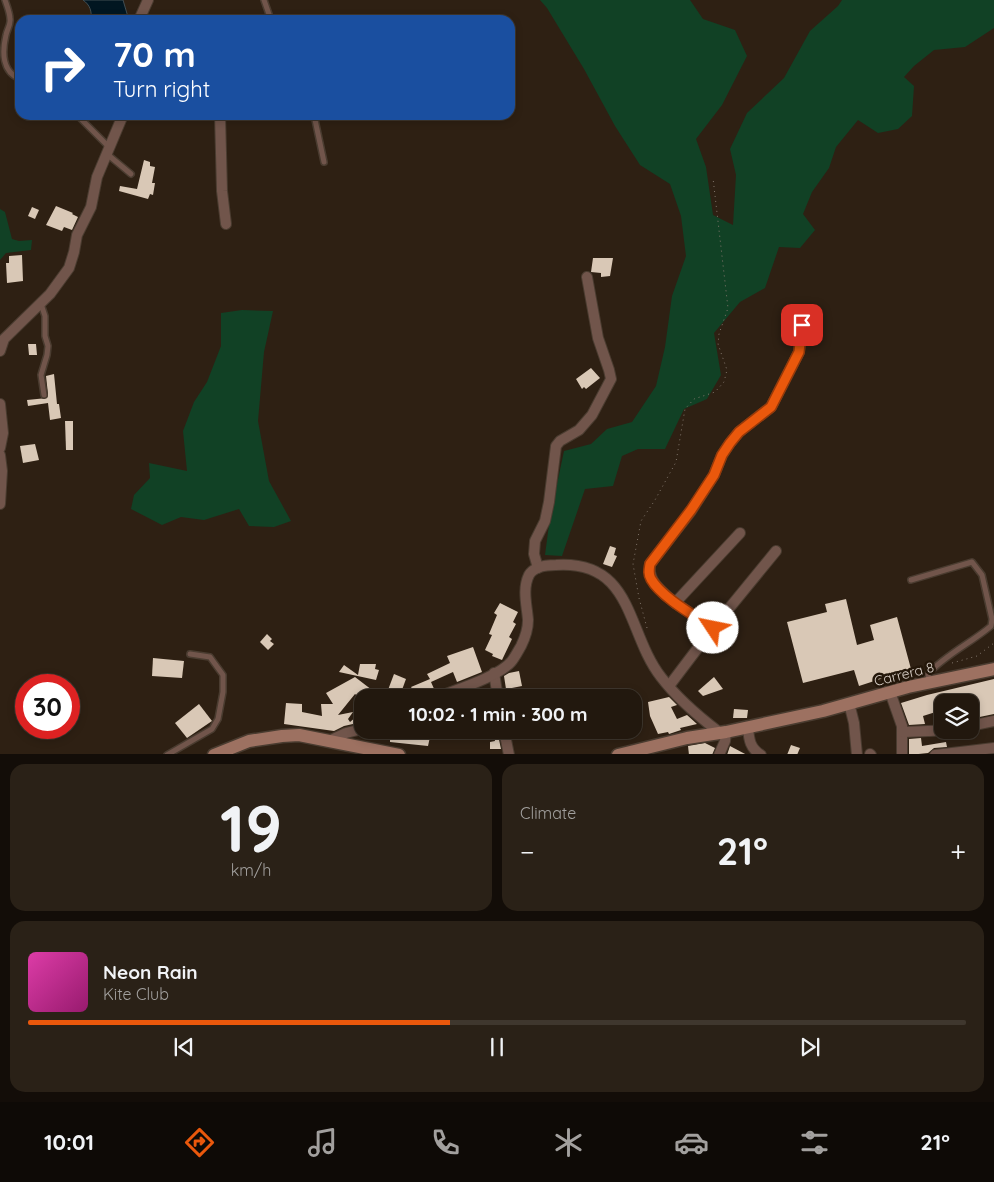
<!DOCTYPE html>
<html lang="en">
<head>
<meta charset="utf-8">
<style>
	:root { --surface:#22180e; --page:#2a2117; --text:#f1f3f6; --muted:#a2a09e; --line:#3f372e; --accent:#ea580c }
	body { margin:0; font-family:Quicksand,sans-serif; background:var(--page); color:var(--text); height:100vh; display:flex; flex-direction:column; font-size:19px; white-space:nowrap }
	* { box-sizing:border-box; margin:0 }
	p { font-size:16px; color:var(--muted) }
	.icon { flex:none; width:28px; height:28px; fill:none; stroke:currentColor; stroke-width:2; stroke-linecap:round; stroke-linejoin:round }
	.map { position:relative; height:754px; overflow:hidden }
	.sheet { display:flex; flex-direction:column; gap:10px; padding:10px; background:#130d08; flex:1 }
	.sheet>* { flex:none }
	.top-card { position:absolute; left:15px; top:15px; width:500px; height:105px; border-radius:15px; box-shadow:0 2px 8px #0003,0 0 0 1px var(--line); background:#1a4fa0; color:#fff; overflow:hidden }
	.fabs { position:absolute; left:934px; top:694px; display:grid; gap:10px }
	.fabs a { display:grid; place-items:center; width:45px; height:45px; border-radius:10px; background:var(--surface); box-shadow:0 2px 8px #0003,0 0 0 1px var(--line); font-size:25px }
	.speed { position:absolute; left:15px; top:674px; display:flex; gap:10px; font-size:25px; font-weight:700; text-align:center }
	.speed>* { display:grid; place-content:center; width:65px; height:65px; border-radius:50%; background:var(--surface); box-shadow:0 2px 8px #0003,0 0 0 1px var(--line); line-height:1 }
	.speed .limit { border:8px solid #d22; background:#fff; color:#111 }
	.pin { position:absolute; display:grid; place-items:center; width:42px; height:42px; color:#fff; margin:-21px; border-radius:10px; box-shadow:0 2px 8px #0006 }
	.me { position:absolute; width:55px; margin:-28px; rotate:304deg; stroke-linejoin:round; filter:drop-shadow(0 0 4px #0008) }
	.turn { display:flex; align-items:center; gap:18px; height:105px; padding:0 15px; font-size:22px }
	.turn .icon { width:65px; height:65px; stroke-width:2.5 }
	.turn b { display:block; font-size:35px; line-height:42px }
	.big { font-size:38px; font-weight:700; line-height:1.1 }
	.sheet .widget { flex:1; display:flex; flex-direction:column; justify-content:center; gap:8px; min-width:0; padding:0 18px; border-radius:15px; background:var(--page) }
	.sheet .dial { align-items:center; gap:0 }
	.dial b { font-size:65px; line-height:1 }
	.song { display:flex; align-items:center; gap:15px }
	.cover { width:60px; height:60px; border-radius:8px; background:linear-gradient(135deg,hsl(320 70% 55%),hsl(320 70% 35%)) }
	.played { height:5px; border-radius:2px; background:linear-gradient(90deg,var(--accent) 45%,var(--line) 45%) }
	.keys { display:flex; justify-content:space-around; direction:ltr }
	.heat { display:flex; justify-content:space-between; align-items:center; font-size:28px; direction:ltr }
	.sheet .tiles { flex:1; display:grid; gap:10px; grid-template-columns:1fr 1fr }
	.widget:last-child { grid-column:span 2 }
	.trip { position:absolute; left:354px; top:689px; width:288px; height:50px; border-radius:15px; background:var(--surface); box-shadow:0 2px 8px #0003,0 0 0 1px var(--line); font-weight:700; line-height:50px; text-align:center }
	.tabs { display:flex; height:80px; justify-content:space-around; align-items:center; background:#0e0a06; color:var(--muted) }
	.tabs .icon { width:35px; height:35px }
	.tabs .active { color:var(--accent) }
	.tabs b { font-size:22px; color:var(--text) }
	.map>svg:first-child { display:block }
	.green { fill:#114125 }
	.water { fill:#011621; stroke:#424e53 }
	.building { fill:#d9c8b6 }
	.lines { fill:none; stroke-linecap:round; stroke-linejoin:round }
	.lane-casing { stroke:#4a3c30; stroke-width:8 }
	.street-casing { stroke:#4a3c30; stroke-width:12 }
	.secondary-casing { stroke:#4a3c30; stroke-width:15 }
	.path { stroke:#83776d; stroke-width:1; stroke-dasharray:1 4; stroke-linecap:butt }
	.lane { stroke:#71554b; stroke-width:5 }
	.street { stroke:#71554b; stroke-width:10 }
	.secondary { stroke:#9d7161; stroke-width:12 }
	.route-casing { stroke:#983908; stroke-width:12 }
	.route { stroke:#ea580c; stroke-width:9 }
	.labels { text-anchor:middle; stroke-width:5; stroke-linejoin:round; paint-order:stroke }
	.street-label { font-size:14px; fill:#dad1c9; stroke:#24170a }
</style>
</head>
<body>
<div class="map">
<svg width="994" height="755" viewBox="0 0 994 755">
	<rect width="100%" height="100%" fill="#2e2013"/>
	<!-- green -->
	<g class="green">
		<polygon points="540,0 690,0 703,19 735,30 747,56 722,105 696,139 706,167 713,215 733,225 736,175 730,149 747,113 784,78 810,31 838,6 842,0 994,0 994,28 965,47 934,50 914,66 904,77 914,86 912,116 898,129 878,133 858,120 836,147 829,168 812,192 803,214 815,230 800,248 779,247 765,288 740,302 714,333 721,375 707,399 684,409 665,449 638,449 622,456 613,486 585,489 562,556 545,555 550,517 564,451 591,444 607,429 632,422 656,386 665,347 672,296 686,256 681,216 670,184 640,165 615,126 584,69 547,8"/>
		<polygon points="0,209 5,212 12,239 19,241 32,240 31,250 6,253 0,260"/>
		<polygon points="242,310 273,311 264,352 258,421 269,481 291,521 274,527 249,526 239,509 204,520 181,517 162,525 131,509 134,495 150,478 149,463 187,471 183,431 194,402 207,382 221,346 221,313"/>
	</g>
	<!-- water -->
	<path class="water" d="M83 0H123L128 17V20H91C92 11 90 5 83 0Z"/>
	<!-- building -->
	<g class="building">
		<polygon points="144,160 150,162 150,166 155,167 152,183 155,183 153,195 150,194 148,199 119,191 120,186 137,189"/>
		<polygon points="56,206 73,213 72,214 78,217 72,230 64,227 62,231 46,225"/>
		<polygon points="32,207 39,210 35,219 28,216"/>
		<polygon points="22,255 23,281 7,283 6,263 9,263 9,256"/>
		<polygon points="593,258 613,258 610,276 601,277 601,273 591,272"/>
		<polygon points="28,344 36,344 37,355 29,355"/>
		<polygon points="591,368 600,378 586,389 584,387 582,389 576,379"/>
		<polygon points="54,374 57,404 59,404 61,418 50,420 48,403 28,406 27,400 47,398 48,394 46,376"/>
		<polygon points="65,421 73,421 73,450 66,450"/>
		<polygon points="35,444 39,460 23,463 20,446"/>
		<polygon points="610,546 616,548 614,555 617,556 612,567 603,564"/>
		<polygon points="846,599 857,645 874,640 870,625 897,617 911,669 859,686 854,670 803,683 787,622 827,612 825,604"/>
		<polygon points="500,603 518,612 513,622 516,624 509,637 512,639 502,660 492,656 493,654 485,650 492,635 489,634 497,615 494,613"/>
		<polygon points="267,634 272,639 270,641 274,644 268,650 260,642"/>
		<polygon points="473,647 482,672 457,682 453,672 431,682 435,691 423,697 420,690 415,693 411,687 430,679 427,674 450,663 447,656"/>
		<polygon points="153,658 184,661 182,678 152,676"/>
		<polygon points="360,664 376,664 375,669 379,670 376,680 339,672 344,665 358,675"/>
		<polygon points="519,671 522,686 506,689 504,676 509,673"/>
		<polygon points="394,674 406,679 399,698 385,698"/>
		<polygon points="355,677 372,690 366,698 360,698 355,694 338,715 353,712 348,719 350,722 362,712 362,722 344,726 334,731 284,724 286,703 302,704 302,712 322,716 321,704 333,704 326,693"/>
		<polygon points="714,677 723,689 703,696 698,691"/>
		<polygon points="994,679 994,714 970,719 970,702 942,702 942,710 923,716 925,724 909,725 901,703 927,695"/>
		<polygon points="669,697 677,705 671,707 677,719 687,715 697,724 680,728 681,730 669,734 668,732 658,734 650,716 648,702"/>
		<polygon points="199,704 212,721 187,738 175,723"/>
		<polygon points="734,709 748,710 747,718 733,718"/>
		<polygon points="390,730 406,730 405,734 430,737 428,746 390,742"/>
		<polygon points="493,730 497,730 501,749 490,749 490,742 495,741"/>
		<polygon points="921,738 922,746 946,742 947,747 934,748 928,753 909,755 909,739"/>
		<polygon points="705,743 715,748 712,755 689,755 688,746"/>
		<polygon points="791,745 800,748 797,755 787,755"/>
		<polygon points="730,746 747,755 727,755"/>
	</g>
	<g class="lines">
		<defs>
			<g id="lane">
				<path d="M5 0C7 6 10 13 10 19 11 24 7 30 6 35 2 52 2 72 20 79"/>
				<polyline points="264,0 271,20"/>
				<polyline points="77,115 109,147"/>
				<polyline points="314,115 324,162"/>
				<polyline points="107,154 131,174"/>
				<polyline points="41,304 45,316 45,336 48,346 47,355 41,375 44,395"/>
				<path d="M911 580 972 562 982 575 992 619 991 626C971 643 945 655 928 674L929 682"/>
				<polyline points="167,755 212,729 218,719 223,692 223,675 210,657 190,654"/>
			</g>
			<g id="street">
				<polyline points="139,20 148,0"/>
				<polyline points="220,115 222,191 226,224"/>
				<polyline points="0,351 4,339 50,294 69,268 74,252 77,235 91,207 97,177 123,115"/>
				<polyline points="0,404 3,433 0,448"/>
				<polyline points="0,455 2,471 0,504"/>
				<polyline points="538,568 534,554 535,541 545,521 549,502 556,446 560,441 579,430 592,415 611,379 609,370 598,338 587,277"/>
				<path d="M675 603C663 592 647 582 650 564L691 511 714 475 722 455 730 443 739 432 771 407 799 352 802 325"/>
				<polyline points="713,628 675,603 740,533"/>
				<polyline points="494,673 498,698"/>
				<polyline points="669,686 713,628 776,551"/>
				<polyline points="890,692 902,726 902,755"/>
				<path d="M436 698C455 690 498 677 511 662 515 657 518 651 521 646 525 638 528 629 528 620 527 606 522 589 529 575 534 566 547 565 556 565 634 560 626 632 661 677 677 698 698 716 719 732"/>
				<polyline points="849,703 854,723 857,755"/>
				<polyline points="970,726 994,721"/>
				<path d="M748 728C749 740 750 748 761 755"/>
				<polyline points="504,730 509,755"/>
				<polyline points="903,732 954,730"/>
				<polyline points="329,741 346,733 362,729"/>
				<polyline points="870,754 871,755"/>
				<polyline points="719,755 725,741 726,732"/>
				<polyline points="935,755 994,748"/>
			</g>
			<g id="secondary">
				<polyline points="214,755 249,741 282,736 299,735 399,755"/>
				<polyline points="618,755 687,738 726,732 823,711 908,687 994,669"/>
			</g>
		</defs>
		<!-- lane casing -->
		<use href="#lane" class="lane-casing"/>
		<!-- street casing -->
		<use href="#street" class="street-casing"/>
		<!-- secondary casing -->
		<use href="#secondary" class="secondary-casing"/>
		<!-- path -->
		<g class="path">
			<polyline points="647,628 639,598 633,564 641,521 655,500 676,462 685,409 694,399 715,392 724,382 727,370 718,344 719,334 728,308 713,178"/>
			<polyline points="952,663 977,656 994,643"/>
		</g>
		<!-- lane -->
		<use href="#lane" class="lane"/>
		<!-- street -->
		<use href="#street" class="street"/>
		<!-- secondary -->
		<use href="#secondary" class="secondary"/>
	</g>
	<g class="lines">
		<defs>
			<path id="route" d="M713 628C695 616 661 597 651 579 648 574 649 570 650 564L691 510 714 475 722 455 730 443 739 432 771 407 799 352 802 325"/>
		</defs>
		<!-- route casing -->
		<use href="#route" class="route-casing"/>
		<!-- route -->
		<use href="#route" class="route"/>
	</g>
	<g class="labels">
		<!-- street labels -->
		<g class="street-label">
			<text transform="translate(904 674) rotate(-14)" y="5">Carrera 8</text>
		</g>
	</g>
</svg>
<div class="fabs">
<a><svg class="icon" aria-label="layers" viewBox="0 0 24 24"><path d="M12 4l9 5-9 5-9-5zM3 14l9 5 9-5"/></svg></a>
</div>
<div class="speed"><div class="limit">30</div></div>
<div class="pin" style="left:802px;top:325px;background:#d93025"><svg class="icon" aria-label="arrive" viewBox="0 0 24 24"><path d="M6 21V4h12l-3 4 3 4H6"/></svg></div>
<svg class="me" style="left:713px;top:628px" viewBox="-20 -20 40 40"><circle r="19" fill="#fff"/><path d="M0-13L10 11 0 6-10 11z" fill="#ea580c"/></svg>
<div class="trip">10:02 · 1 min · 300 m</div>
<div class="top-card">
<div class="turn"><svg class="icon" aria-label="right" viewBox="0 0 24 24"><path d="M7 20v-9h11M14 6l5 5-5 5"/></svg><div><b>70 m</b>Turn right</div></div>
</div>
</div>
<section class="sheet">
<div class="tiles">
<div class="widget dial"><b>19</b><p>km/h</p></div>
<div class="widget"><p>Climate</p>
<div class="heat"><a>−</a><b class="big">21°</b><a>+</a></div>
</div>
<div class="widget">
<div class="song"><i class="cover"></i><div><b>Neon Rain</b><p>Kite Club</p></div></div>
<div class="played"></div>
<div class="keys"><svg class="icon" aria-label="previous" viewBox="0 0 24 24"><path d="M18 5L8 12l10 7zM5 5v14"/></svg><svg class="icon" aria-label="pause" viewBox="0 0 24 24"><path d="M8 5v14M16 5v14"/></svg><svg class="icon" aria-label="next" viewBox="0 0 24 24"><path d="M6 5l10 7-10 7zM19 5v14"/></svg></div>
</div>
</div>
</section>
<nav class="tabs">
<b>10:01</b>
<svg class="icon active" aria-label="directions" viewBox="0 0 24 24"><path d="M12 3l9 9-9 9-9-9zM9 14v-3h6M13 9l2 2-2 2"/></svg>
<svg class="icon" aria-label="music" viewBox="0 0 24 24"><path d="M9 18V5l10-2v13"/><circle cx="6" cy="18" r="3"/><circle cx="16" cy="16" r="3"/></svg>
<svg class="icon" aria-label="phone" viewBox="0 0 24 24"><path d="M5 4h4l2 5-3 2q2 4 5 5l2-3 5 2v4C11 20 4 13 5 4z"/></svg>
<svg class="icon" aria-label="climate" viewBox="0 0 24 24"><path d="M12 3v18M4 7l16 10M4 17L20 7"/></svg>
<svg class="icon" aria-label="car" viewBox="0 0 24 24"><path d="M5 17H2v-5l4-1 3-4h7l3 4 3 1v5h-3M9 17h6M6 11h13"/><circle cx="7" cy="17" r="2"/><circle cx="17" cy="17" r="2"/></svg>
<svg class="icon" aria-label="filters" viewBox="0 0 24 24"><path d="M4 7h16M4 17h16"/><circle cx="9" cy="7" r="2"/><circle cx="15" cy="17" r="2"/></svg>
<b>21°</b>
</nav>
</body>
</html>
